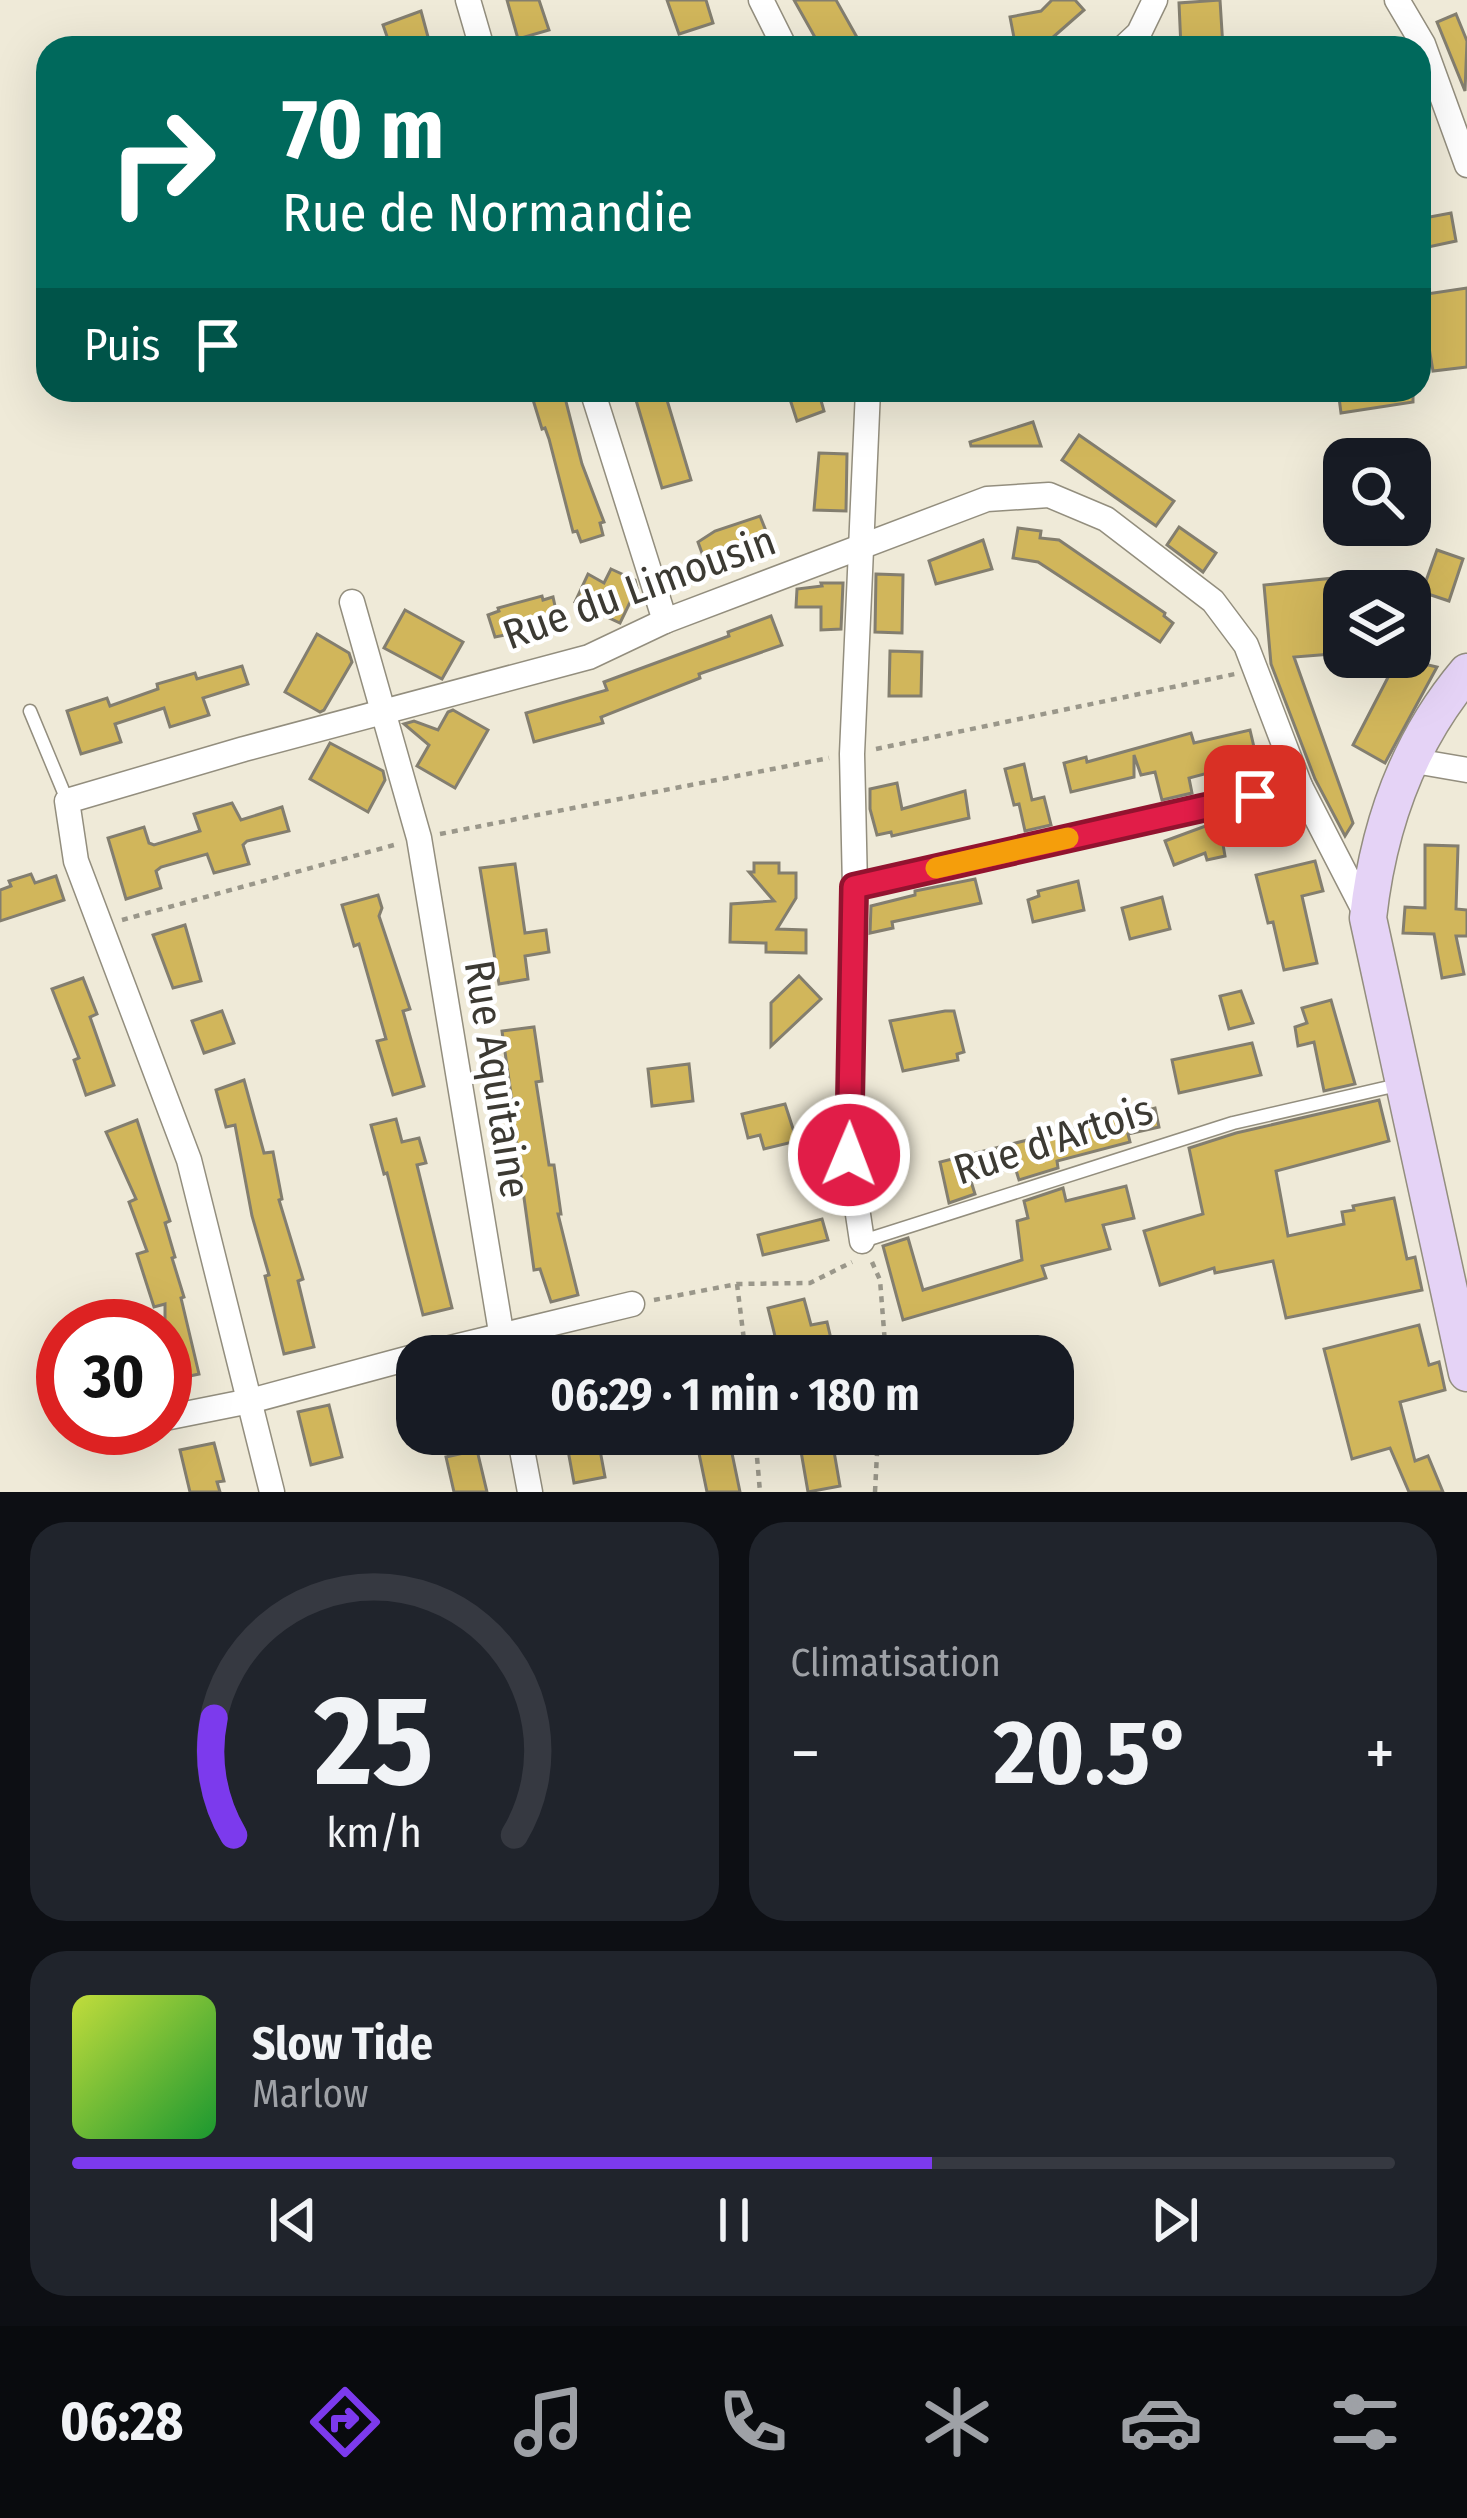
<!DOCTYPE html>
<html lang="fr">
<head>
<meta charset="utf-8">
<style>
	:root { --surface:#171b24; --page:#20242c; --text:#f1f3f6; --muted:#9ea1a6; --line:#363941; --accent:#7c3aed }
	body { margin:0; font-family:"Fira Sans Condensed",sans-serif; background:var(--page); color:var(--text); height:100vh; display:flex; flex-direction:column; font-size:45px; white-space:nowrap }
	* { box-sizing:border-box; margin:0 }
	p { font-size:39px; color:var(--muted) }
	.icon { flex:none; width:66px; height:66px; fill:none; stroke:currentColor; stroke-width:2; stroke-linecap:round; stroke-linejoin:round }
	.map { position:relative; height:1492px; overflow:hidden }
	.details { display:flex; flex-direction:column; gap:30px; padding:30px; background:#0d0f14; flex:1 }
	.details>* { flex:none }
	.top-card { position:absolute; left:36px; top:36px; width:1395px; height:366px; border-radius:36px; box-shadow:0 12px 48px #0002; background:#00695c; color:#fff; overflow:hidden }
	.tools { position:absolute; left:1323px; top:438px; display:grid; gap:24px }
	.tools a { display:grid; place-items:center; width:108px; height:108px; border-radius:24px; background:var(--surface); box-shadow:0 12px 48px #0002; font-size:60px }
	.speed { position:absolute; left:36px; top:1299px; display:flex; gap:24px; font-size:60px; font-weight:700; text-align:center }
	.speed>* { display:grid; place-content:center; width:156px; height:156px; border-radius:50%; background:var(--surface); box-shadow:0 12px 48px #0002; line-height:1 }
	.speed .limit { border:18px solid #d22; background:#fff; color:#111 }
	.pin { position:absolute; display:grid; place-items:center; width:102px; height:102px; color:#fff; margin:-51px; border-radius:24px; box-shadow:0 6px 18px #0006 }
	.me { position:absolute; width:132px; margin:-66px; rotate:1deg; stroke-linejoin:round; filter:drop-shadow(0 0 9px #0008) }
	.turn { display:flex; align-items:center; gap:42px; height:252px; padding:0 48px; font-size:54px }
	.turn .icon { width:156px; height:156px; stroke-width:2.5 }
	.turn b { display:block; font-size:84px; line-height:102px }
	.then { display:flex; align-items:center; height:114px; padding:0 48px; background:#0003; gap:24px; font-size:45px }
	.big { font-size:90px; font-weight:700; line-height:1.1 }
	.details .widget { flex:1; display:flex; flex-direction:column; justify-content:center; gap:18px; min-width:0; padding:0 42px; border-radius:36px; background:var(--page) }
	.details .dial { align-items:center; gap:0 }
	.dial svg { height:312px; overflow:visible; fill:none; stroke:var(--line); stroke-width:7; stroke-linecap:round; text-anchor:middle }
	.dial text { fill:var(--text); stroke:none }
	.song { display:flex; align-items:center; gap:36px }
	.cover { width:144px; height:144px; border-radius:18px; background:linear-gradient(135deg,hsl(70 70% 55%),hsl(130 70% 35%)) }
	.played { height:12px; border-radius:6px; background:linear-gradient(90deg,var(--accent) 65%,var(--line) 65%) }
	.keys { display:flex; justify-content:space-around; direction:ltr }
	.heat { display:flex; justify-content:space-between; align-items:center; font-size:66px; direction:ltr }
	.details .tiles { flex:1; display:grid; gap:30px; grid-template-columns:1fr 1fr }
	.widget:last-child { grid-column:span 2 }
	.trip { position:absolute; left:396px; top:1335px; width:678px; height:120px; border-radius:36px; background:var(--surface); box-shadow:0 12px 48px #0002; font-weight:700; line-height:120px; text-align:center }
	.tabs { display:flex; height:192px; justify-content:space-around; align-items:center; background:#090b0e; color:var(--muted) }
	.tabs .icon { width:84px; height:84px }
	.tabs .selected { color:var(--accent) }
	.tabs b { font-size:54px; color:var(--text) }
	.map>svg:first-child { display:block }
	.building { fill:#d1b65b; stroke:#837e6f; stroke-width:3 }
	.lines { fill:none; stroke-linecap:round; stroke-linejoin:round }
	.lane-casing { stroke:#938e7e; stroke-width:15 }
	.street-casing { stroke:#938e7e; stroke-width:27 }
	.secondary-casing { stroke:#938e7e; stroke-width:39 }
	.path { stroke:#9a978a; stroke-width:4.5; stroke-dasharray:6 6; stroke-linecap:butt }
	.lane { stroke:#fff; stroke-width:12 }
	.street { stroke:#fff; stroke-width:24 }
	.secondary { stroke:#e5d3f6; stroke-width:36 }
	.route-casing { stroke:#92132f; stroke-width:30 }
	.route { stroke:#e11d48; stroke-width:21 }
	.slow { stroke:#f59e0b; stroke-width:21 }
	.labels { text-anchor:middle; stroke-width:9; stroke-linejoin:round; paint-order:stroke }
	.street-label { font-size:42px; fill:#3c3a33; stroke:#fff }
</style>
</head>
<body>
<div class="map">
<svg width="1467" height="1492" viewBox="0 0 1467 1492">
	<rect width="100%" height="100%" fill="#efead8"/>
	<!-- building -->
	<g class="building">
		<polygon points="507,0 539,0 549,30 518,39"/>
		<polygon points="667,0 706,0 713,23 679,34"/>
		<polygon points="794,0 836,0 863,48 821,48"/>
		<polygon points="1052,0 1075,0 1084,10 1043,46 1016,48 1010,17 1041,11"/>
		<polygon points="1220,0 1223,48 1181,48 1179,3"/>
		<polygon points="421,11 431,48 391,48 383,25"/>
		<polygon points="1456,14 1467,41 1465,91 1437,22"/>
		<polygon points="1451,213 1456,241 1419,249 1419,219"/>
		<polygon points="1467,288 1467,367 1433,371 1420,295"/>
		<polygon points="530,390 563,390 582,464 604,522 600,523 603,535 581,542 577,531 573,532 549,439 545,428 542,429"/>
		<polygon points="633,390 664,390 691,480 662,488"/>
		<polygon points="787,390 818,390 824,411 797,421"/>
		<polygon points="1338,390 1413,390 1413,402 1341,413"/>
		<polygon points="1033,422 1041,446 971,446 970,442"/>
		<polygon points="1079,435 1174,501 1156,526 1062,460"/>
		<polygon points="819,453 847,454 846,511 814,510"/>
		<polygon points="760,516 770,541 707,567 698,542 715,531"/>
		<polygon points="1179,527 1216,553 1203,572 1167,545"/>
		<polygon points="1018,528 1041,531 1040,538 1059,540 1165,613 1164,616 1173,623 1160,642 1038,562 1013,558"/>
		<polygon points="983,540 992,569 936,584 929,561"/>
		<polygon points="1437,550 1463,559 1449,601 1422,592"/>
		<polygon points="611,569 635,580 637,588 620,623 575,602 588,574 604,583"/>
		<polygon points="876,574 903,575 902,633 875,632"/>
		<polygon points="1344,577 1344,653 1294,657 1353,823 1345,836 1315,779 1271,664 1264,585"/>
		<polygon points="821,583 843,583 841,629 821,630 821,607 796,607 797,589 822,586"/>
		<polygon points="542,596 543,600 553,597 559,624 495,637 488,615 499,611 498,608"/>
		<polygon points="405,610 463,642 442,679 384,648"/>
		<polygon points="771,616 782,645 699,674 700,678 601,717 603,723 534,742 526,713 607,690 604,682 729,636 728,632"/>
		<polygon points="317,634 349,653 352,662 324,710 320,712 285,692"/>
		<polygon points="890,651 922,652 921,696 889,696"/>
		<polygon points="1398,658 1437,667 1385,763 1353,745"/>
		<polygon points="242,666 248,684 203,698 209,715 170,727 164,708 115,724 121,742 81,754 67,711 107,698 110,706 158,689 157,684 195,673 197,679"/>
		<polygon points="453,710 488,730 455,788 417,766 429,745 404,724 414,721 438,730 448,712"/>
		<polygon points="1250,730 1257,760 1189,778 1192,793 1162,800 1155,772 1141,775 1134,755 1134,777 1071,792 1064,763 1086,757 1087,762 1191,733 1194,743"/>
		<polygon points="330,743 383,771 385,780 368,812 310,779"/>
		<polygon points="1024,764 1032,800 1044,797 1051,825 1025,831 1019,804 1014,805 1005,769"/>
		<polygon points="897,783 902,809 965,791 969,818 892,836 891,832 877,835 870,809 870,789"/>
		<polygon points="232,803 241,820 282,807 289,831 247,841 243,845 249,864 214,873 207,854 161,867 156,871 161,888 126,899 108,838 144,827 149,843 154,845 200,831 194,814"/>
		<polygon points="1219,821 1225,856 1207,860 1205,853 1174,865 1165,841"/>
		<polygon points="1425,845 1458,846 1456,909 1467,910 1467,936 1456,936 1464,974 1442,978 1434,934 1403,933 1405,907 1425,908"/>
		<polygon points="1315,861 1323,891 1302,896 1317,963 1284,970 1273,922 1268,923 1256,875"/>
		<polygon points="754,863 779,863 779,873 796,873 796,898 777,929 806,930 806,953 766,952 766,943 730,942 731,904 774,901 749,872 754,872"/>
		<polygon points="515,864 525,933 546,930 549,952 525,956 528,979 499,984 480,868"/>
		<polygon points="31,874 35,883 56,876 64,900 0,921 0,890 11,886 9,881"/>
		<polygon points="975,879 981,903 892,922 893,928 870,933 871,906 915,895 915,891"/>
		<polygon points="1078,881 1084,910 1033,922 1028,900 1039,896 1038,891"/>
		<polygon points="378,895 382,908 379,916 410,1009 403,1011 424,1086 393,1095 377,1041 386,1039 359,944 354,946 342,905"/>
		<polygon points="1162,897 1170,929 1130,939 1122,908"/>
		<polygon points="185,925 201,981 173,988 153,935"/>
		<polygon points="799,976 821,999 771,1046 771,1003"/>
		<polygon points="83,978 97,1014 90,1017 114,1085 86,1095 74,1060 79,1058 52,989"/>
		<polygon points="1241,991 1253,1023 1229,1029 1220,996"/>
		<polygon points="1331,1000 1355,1084 1324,1091 1314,1042 1298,1046 1295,1027 1307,1023 1302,1008"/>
		<polygon points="222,1011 234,1043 204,1053 192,1021"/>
		<polygon points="945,1011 954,1011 964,1052 957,1054 958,1060 903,1071 890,1021"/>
		<polygon points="534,1027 542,1081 536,1082 549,1165 554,1165 561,1214 558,1214 578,1295 551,1302 540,1269 534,1270 516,1140 513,1141 507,1103 512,1101 502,1031"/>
		<polygon points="1252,1043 1261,1075 1179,1093 1172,1060"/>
		<polygon points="689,1064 693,1101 652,1106 648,1069"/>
		<polygon points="244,1080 264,1153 273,1152 282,1199 279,1200 303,1279 298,1281 314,1347 284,1354 265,1276 269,1275 252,1216 235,1125 226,1127 216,1090"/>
		<polygon points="1379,1100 1389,1141 1276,1171 1288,1236 1344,1224 1342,1212 1354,1210 1353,1206 1394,1198 1407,1259 1415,1257 1422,1290 1286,1318 1273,1261 1215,1273 1214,1268 1160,1285 1144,1231 1203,1214 1189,1148 1236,1133"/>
		<polygon points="785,1104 797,1141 764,1149 760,1135 748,1138 742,1114"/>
		<polygon points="1155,1108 1159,1127 1128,1134 1130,1142 1057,1161 1058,1168 1019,1180 1015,1167 970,1178 975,1194 949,1203 940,1162"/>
		<polygon points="396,1119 402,1142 419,1138 426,1163 417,1165 452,1308 423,1315 387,1173 384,1174 371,1125"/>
		<polygon points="137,1120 170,1221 165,1223 175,1257 172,1258 184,1297 181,1298 199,1374 171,1380 165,1353 165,1304 154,1307 137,1254 147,1251 129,1202 136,1199 106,1132"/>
		<polygon points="1126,1186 1134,1218 1103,1225 1110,1249 1042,1266 1046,1278 903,1320 883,1246 908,1238 923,1290 1022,1260 1017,1221 1028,1218 1024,1201 1063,1188 1066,1201"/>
		<polygon points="822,1219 828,1240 763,1255 758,1235"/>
		<polygon points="804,1299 811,1325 827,1322 835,1356 780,1356 768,1308"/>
		<polygon points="1419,1325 1429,1365 1439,1362 1445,1390 1400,1402 1415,1461 1428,1456 1443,1492 1409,1492 1390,1448 1352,1459 1324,1349"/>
		<polygon points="329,1405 342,1457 311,1465 298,1412"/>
		<polygon points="565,1434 597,1434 605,1477 574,1483"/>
		<polygon points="728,1434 740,1492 707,1492 696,1439"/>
		<polygon points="798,1434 831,1434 840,1486 808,1492"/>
		<polygon points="214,1443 224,1481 217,1482 220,1492 190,1492 180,1450"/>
		<polygon points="477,1450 487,1492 454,1492 446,1457"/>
	</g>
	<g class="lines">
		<defs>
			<g id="lane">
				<polyline points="30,711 67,800"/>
				<polyline points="863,1241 1233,1123 1402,1084"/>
			</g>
			<g id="street">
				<polyline points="468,0 482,48"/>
				<polyline points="761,0 785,48"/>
				<polyline points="1397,0 1423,44 1467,165"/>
				<polyline points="1123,48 1139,33 1155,0"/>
				<polyline points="592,390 665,621"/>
				<polyline points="352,602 419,838 505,1356"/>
				<polyline points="1409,760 1467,770"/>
				<polyline points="855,887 1300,786"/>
				<polyline points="862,1241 849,1155 855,887 852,754 868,390"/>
				<polyline points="417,1356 632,1304"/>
				<polyline points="165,1418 250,1401 417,1356"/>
				<polyline points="519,1434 530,1492"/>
				<polyline points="272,1492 189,1160 76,861 67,801 244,749 589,657 665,621 987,499 1049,495 1106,519 1213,601 1246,645 1300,786 1367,916"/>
			</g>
			<path id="secondary" d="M1467 672C1407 743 1378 827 1368 918L1467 1373"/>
		</defs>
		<!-- lane casing -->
		<use href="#lane" class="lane-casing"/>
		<!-- street casing -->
		<use href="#street" class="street-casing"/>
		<!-- secondary casing -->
		<use href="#secondary" class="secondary-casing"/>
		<!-- path -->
		<g class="path">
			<polyline points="876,749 1235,674"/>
			<polyline points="440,834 829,758"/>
			<polyline points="122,920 394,845"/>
			<polyline points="872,1262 880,1280 886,1356"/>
			<polyline points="737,1284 746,1356"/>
			<polyline points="654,1300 737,1284 810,1283 852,1262"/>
			<polyline points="755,1434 760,1492"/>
			<polyline points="875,1492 878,1434"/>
		</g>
		<!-- lane -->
		<use href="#lane" class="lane"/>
		<!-- street -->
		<use href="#street" class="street"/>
		<!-- secondary -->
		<use href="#secondary" class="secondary"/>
	</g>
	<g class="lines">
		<defs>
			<polyline id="route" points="849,1155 854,887 1255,796"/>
		</defs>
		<!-- route casing -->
		<use href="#route" class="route-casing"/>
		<!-- route -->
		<use href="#route" class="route"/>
		<!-- slow -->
		<polyline class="slow" points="936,868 1068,838"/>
	</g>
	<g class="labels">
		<!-- street labels -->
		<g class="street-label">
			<text transform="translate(639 587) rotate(-20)" y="15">Rue du Limousin</text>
			<text transform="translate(498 1079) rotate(81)" y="15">Rue Aquitaine</text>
			<text transform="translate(1053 1139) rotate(-18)" y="15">Rue d'Artois</text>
		</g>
	</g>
</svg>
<div class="tools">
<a><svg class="icon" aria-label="search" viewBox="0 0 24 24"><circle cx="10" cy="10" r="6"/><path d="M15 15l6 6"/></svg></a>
<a><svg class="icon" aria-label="layers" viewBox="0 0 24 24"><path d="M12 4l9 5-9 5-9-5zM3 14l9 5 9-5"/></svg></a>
</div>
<div class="speed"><div class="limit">30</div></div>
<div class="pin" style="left:1255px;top:796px;background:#d93025"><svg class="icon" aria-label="arrive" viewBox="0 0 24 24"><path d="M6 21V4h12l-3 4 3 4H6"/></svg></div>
<svg class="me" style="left:849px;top:1155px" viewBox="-20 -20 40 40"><circle r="17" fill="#e11d48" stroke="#fff" stroke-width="3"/><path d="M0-11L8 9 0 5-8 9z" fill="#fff"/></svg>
<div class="trip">06:29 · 1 min · 180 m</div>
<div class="top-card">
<div class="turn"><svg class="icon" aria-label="right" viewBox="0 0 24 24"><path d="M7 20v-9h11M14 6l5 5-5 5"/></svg><div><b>70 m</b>Rue de Normandie</div></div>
<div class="then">Puis<svg class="icon" aria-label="arrive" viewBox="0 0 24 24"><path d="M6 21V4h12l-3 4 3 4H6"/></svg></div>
</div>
</div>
<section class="details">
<div class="tiles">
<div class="widget dial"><svg viewBox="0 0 100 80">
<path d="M14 69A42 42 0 1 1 86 69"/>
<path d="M14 69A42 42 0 0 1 9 39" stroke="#7c3aed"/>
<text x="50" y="56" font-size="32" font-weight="700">25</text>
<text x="50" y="72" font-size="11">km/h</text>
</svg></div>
<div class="widget"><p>Climatisation</p>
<div class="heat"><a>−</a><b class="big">20.5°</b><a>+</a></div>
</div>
<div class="widget">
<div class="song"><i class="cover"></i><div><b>Slow Tide</b><p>Marlow</p></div></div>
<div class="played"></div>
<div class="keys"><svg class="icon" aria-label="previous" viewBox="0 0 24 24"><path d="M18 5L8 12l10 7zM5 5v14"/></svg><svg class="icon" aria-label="pause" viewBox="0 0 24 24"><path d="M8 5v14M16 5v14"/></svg><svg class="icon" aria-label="next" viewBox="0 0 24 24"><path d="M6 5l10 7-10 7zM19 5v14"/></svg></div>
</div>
</div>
</section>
<nav class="tabs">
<b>06:28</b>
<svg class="icon selected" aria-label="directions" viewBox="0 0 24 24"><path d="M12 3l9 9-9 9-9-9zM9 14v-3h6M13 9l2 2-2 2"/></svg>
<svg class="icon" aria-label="music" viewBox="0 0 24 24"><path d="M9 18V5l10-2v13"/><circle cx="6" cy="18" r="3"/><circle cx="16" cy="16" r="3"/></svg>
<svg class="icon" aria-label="phone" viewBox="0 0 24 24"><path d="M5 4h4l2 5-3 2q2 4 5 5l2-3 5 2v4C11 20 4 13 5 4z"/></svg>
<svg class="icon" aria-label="climate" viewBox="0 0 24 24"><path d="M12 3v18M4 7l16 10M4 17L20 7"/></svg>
<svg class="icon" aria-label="car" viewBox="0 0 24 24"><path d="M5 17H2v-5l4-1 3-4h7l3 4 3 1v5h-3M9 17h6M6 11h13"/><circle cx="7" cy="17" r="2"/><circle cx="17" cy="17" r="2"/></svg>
<svg class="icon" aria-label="filters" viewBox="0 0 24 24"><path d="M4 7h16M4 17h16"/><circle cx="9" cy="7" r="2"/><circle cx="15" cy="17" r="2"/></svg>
</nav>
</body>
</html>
